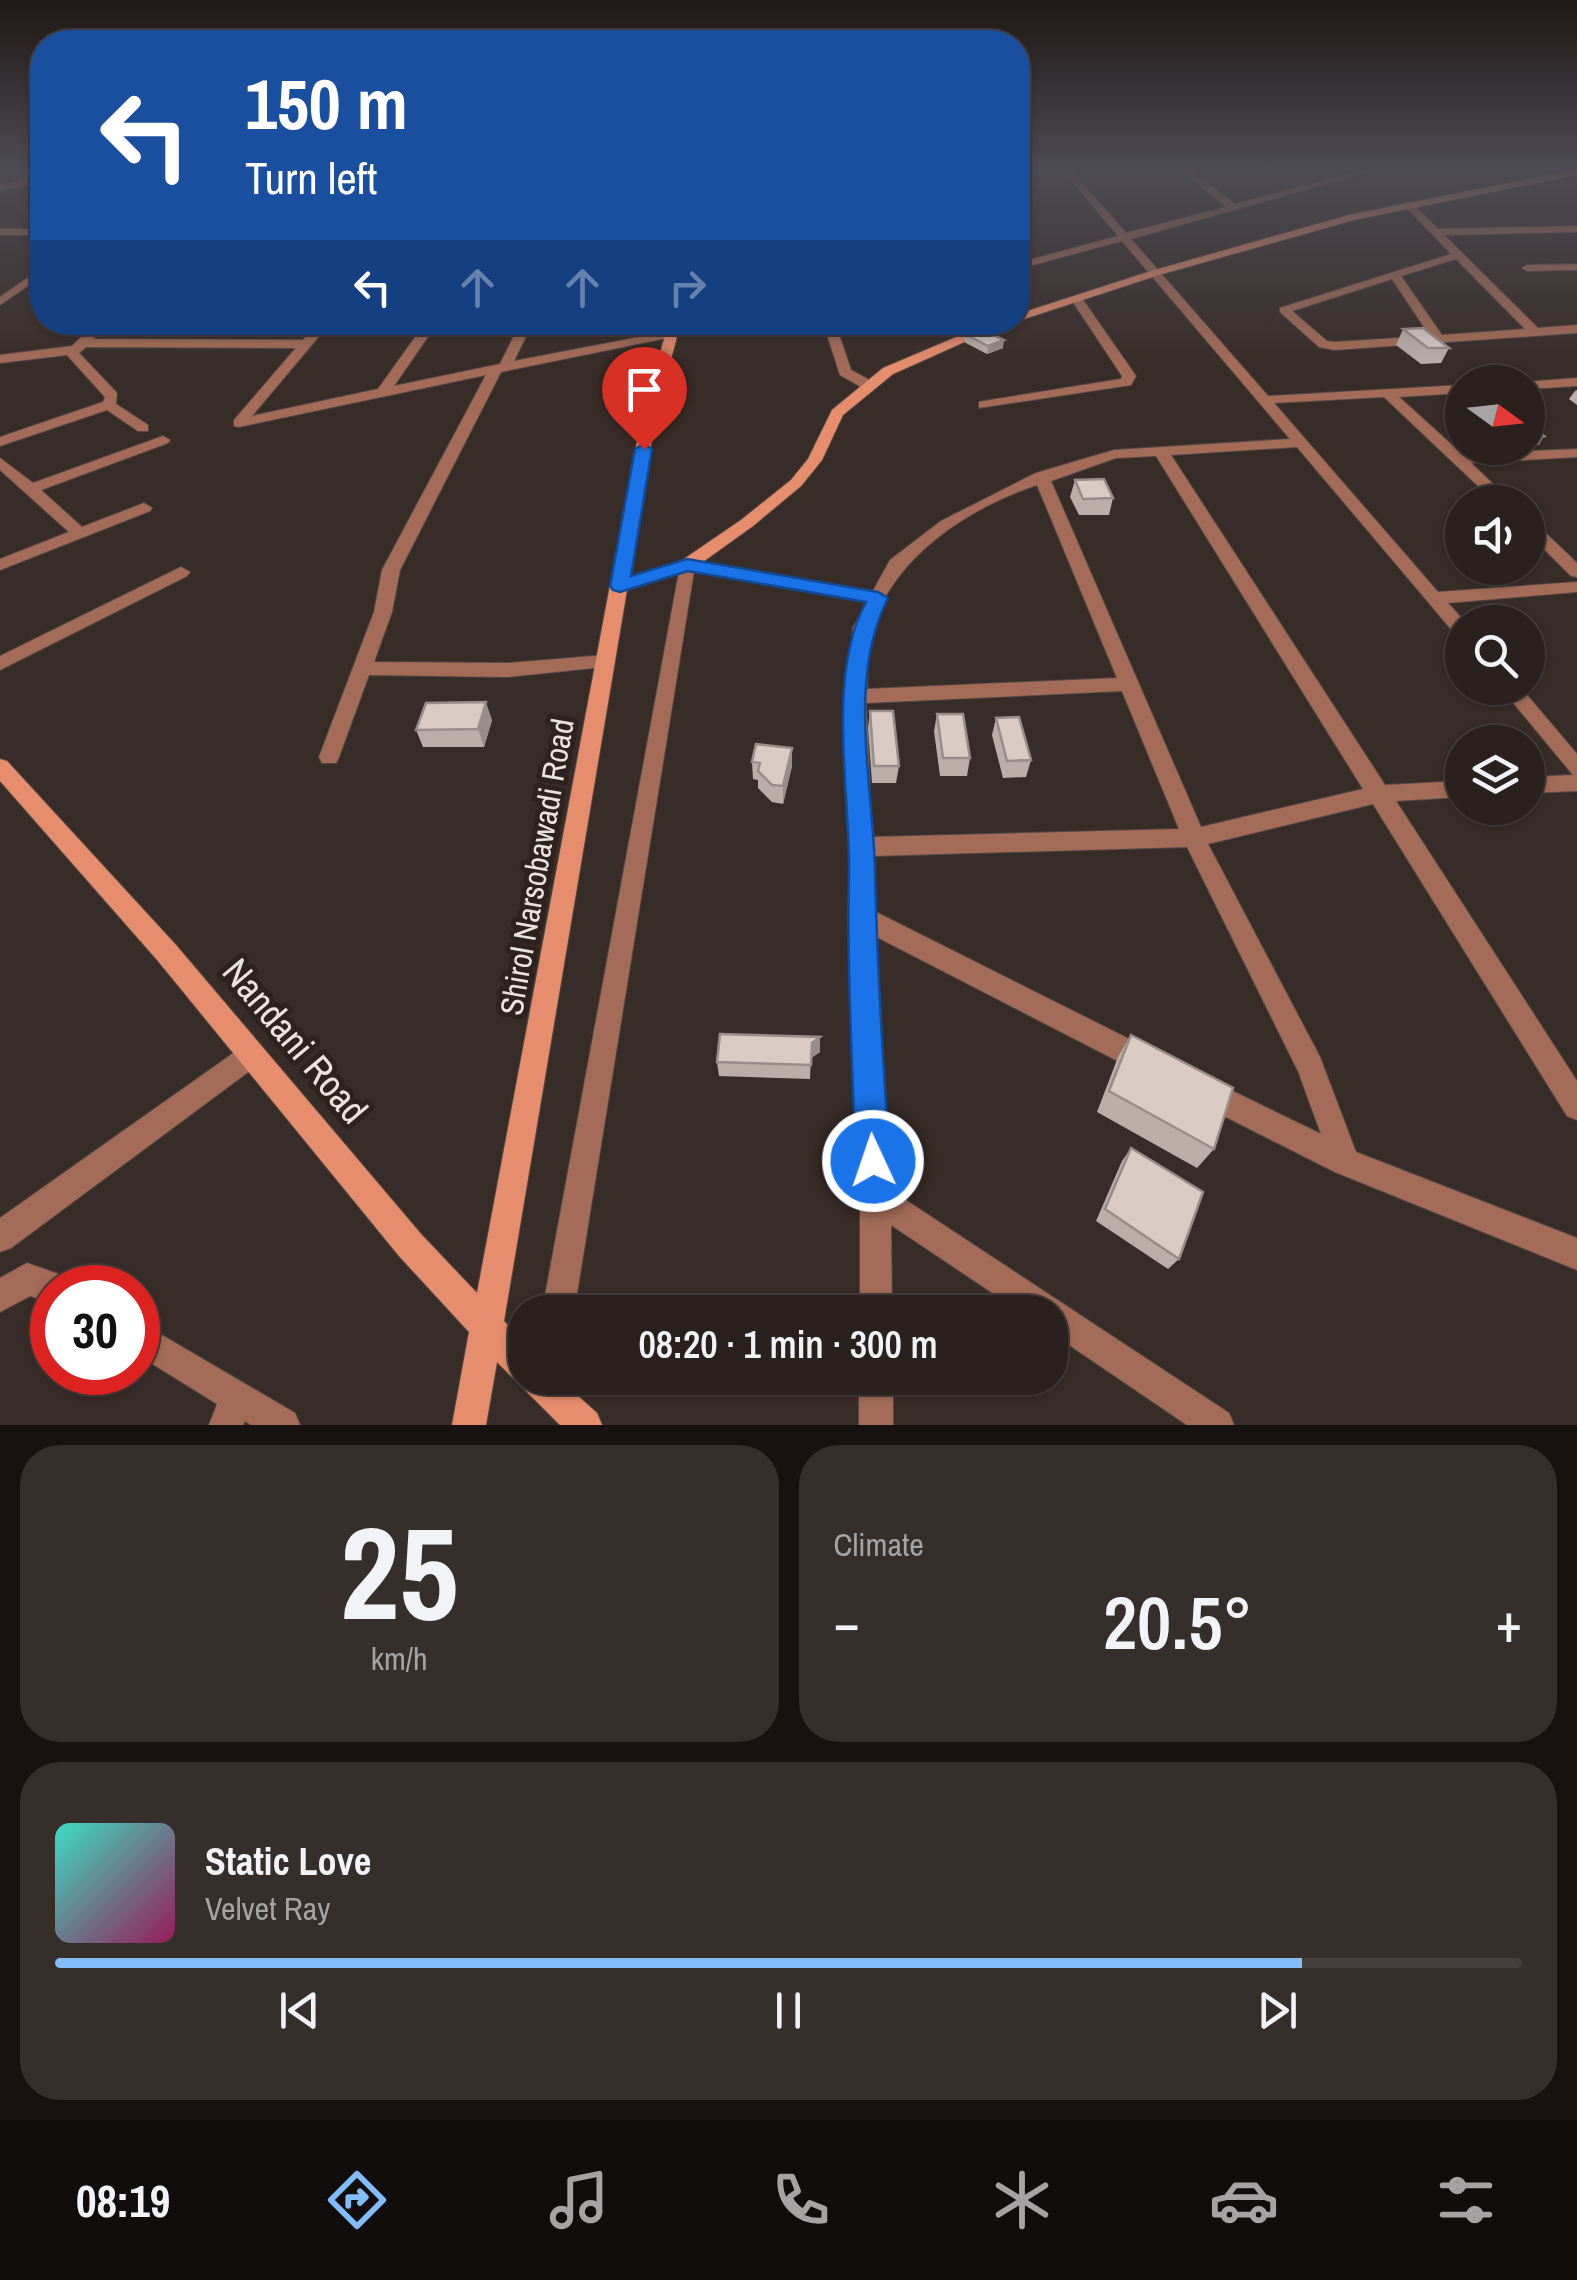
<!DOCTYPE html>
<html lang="en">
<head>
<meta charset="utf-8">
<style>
	:root { --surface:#2a211e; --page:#362e2b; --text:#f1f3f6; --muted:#a5a3a4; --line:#463e3c; --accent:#82bcfa }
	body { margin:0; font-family:"Archivo Narrow",sans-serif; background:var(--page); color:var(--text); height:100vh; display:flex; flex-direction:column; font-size:38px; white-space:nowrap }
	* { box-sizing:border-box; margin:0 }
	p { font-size:32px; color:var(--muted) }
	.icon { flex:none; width:55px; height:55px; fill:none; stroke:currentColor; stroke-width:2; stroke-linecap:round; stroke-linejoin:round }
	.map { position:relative; height:1425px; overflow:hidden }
	.panel { display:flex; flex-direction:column; gap:20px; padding:20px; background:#171210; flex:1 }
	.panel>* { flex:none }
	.banner { position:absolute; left:30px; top:30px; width:1000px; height:305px; border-radius:40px; box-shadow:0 2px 8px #0004,0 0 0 2px var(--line); background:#1a4fa0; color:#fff; overflow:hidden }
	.needle { width:65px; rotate:105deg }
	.tools { position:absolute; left:1445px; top:365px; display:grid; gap:20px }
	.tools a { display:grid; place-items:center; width:100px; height:100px; border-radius:50%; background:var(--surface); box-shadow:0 2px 8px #0004,0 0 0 2px var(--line); font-size:50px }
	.speed { position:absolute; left:30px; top:1265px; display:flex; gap:20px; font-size:50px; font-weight:700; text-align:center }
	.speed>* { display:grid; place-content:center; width:130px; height:130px; border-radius:50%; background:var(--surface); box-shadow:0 2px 8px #0004,0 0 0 2px var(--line); line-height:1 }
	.speed .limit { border:15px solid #d22; background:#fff; color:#111 }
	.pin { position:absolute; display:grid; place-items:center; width:85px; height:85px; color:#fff; margin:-102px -42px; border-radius:50% 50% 50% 0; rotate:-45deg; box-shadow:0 0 10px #0007 }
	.pin .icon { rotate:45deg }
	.me { position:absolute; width:110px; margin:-55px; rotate:357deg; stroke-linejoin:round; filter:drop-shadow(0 0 8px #0008) }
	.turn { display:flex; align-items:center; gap:35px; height:210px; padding:0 50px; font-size:45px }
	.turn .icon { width:130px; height:130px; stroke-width:2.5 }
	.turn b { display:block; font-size:70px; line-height:85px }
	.lanes { display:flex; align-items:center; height:95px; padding:0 50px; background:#0003; justify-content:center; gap:50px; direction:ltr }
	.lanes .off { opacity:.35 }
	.big { font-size:75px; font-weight:600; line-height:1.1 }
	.panel .tile { flex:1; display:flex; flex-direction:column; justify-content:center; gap:15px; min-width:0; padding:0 35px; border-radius:40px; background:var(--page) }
	.panel .dial { align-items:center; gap:0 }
	.dial b { font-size:130px; line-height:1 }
	.song { display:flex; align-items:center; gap:30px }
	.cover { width:120px; height:120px; border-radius:15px; background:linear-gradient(135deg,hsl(170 70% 55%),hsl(330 70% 35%)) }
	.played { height:10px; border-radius:5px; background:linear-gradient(90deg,var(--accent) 85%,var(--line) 85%) }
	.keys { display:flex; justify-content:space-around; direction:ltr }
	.heat { display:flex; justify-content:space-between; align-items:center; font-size:55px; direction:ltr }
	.panel .tiles { flex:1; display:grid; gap:20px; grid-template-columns:1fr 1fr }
	.tile:last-child { grid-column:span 2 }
	.trip { position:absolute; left:508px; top:1295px; width:560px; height:100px; border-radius:40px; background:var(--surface); box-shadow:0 2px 8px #0004,0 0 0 2px var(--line); font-weight:600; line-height:100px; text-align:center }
	.dock { display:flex; height:160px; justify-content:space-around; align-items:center; background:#110d0c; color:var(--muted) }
	.dock .icon { width:70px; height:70px }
	.dock .current { color:var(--accent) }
	.dock b { font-size:45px; color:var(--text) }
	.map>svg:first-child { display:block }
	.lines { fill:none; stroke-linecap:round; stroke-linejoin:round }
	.street-casing { stroke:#554945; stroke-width:2 }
	.secondary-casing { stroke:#554945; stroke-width:2 }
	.street { fill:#a46c58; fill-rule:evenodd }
	.secondary { fill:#e58d6d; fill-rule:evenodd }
	.wall { fill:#bbaea9 }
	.shaded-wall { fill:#998d89 }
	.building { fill:#dacac4; stroke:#998d89; stroke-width:2.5 }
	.route { fill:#1a73e8; stroke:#114b97; stroke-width:2.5 }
	.labels { text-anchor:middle; stroke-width:10; stroke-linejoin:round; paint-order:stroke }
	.street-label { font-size:32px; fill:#ebe3e0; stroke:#2e221e }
	.near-street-label { font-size:38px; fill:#ebe3e0; stroke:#2e221e }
</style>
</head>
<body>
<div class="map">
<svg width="1577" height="1425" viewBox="0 0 1577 1425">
	<rect width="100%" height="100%" fill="#382c28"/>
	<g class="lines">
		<defs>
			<g id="street">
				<path d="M1060 167H1068L1126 233 1226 207 1177 167H1186L1235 204 1374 167H1387L1131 239 1268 396 1462 385V393L1399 397 1462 454 1577 449V457L1471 463 1512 502H1495L1384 397 1274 403 1438 592 1577 582V592L1448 603 1465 622 1462 637 1456 635 1297 447 1171 455 1385 785 1462 781V797L1396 801 1577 1081V1120L1567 1116 1373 804 1208 844 1320 1057 1356 1152 1577 1238V1270L1335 1172 1194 1101 1190 1091 1194 1081 1204 1077 1321 1134 1298 1071 1187 847 873 856 872 910 1157 1053 1161 1062 1157 1071 1147 1075 1137 1071 873 935 889 1189 1229 1413 1234 1425H1187L1050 1332V1312H1021L891 1225 892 1312H860V1197L848 916 850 872 845 715 853 628 867 602 694 571 574 1312H542L681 561 873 591 890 560 941 521 1036 473 1114 450 1290 439 1122 241 1018 269V263L1118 236ZM1156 456 1363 789 1201 827 1051 481 1116 458ZM1037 485 1117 678 867 689C868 670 866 645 872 627 895 555 969 508 1037 485ZM1122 691 1179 829 872 837 866 703Z"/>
				<polygon points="42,176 42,182 0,191 0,185"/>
				<path d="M1405 202H1411L1438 229 1577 226V232L1444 235 1538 328 1577 325V333L1334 350 1319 347 1280 312V308L1451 254 1405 206ZM1456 259 1525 329 1442 335 1401 276ZM1392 279 1430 336 1334 342 1327 341 1292 311Z"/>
				<rect x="0" y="229" width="42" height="6"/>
				<polygon points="1577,264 1577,270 1527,271 1522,268 1527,265"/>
				<polygon points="42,268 42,276 0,305 0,297"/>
				<polygon points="1077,296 1081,297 1136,376 1131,385 979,408 979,402 984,401 1121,379 1122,376 1071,299"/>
				<polygon points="97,322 110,322 93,339 303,340 318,322 331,322 252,416 378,389 426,322 438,322 394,386 500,364 521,322 533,322 514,361 676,330 678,333 672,337 501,372 400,570 392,612 374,662 507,663 606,655 613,656 615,661 613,666 507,677 369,675 339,757 336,763 322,763 319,757 374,612 382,570 486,375 239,427 234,426 234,420 296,348 86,347 79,353 117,393 116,404 148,425 148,431 138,431 107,410 0,446 0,437 103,402 105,397 67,355 0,363 0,355 72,346"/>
				<polygon points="823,322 835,322 851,370 873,382 873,388 863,388 840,375"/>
				<polygon points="1577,378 1577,386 1528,389 1528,382 1523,382"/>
				<polygon points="163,436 170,440 168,443 41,490 82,527 144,503 152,508 150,511 0,570 0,559 69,532 0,470 0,458 33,483"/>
				<polygon points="1528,520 1534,522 1577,563 1577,577 1571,576 1528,533"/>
				<polygon points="181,567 190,572 187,576 0,670 0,656"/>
				<polygon points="1501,688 1521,688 1577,754 1577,791 1528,793 1528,777 1573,775"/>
				<polygon points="249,1042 259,1046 263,1055 259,1064 11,1248 0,1252 0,1218"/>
				<polygon points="27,1263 67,1277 72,1288 52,1288 52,1303 30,1296 0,1312 0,1278"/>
				<polygon points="138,1321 295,1413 300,1425 251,1425 245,1421 243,1425 209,1425 217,1404 138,1355"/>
				<rect x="859" y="1378" width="34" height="47"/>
			</g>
			<g id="secondary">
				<polygon points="1577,169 1577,175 1354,220 1159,275 1018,321 1018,314 1151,271 1349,215"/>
				<polygon points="669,322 681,322 656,415 629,578 681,561 741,520 791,480 808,459 832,410 883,368 992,322 1009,322 893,374 843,415 822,460 801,486 753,526 693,569 627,590 504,1321 525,1344 525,1378 558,1378 597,1413 602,1425 560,1425 497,1362 486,1425 452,1425 469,1332 399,1256 158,961 0,781 0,759 7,761 176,945 421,1234 477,1293 642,415"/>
			</g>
		</defs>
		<!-- street casing -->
		<use href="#street" class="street-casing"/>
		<!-- secondary casing -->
		<use href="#secondary" class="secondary-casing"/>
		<!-- street -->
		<use href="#street" class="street"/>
		<!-- secondary -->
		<use href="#secondary" class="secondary"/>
	</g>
	<!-- wall -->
	<g class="wall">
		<polygon points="1403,329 1449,348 1441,363 1421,364 1396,345"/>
		<polygon points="965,334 1003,348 987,354 964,342"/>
		<polygon points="1577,390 1577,405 1569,399 1575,391"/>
		<polygon points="1075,480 1113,498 1109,515 1079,515 1070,497"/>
		<polygon points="870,711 899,766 896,783 872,783 868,728"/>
		<polygon points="937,714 970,758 967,776 940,776 934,731"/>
		<polygon points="996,718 1031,760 1026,777 1003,778 992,735"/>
		<polygon points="492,720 484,747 423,747 416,730"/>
		<polygon points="792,748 792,766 783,804 772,802 758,788 758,780 753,779 752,762"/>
		<polygon points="1131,1035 1214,1149 1197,1168 1097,1112 1118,1057"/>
		<polygon points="820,1052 811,1058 810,1079 719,1076 717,1062"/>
		<polygon points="1131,1148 1179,1259 1168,1269 1096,1221 1122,1161"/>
	</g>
	<!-- shaded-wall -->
	<g class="shaded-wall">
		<polygon points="1004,340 1003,348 987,354 988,346"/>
		<polygon points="1544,436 1539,445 1528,447 1529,439"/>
		<polygon points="486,702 492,720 484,747 478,729"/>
		<polygon points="792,748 792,766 783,804 783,786"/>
		<polygon points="820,1037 820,1052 811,1058 812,1043"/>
	</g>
	<!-- building -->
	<g class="building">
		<polygon points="1423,328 1449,348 1428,348 1403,329"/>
		<polygon points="981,329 1004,340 988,346 965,334"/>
		<polygon points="1528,423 1544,436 1528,438"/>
		<polygon points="1104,479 1113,498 1083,499 1075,480"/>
		<polygon points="486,702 478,729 416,730 426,703"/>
		<polygon points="870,711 893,711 899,766 874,766"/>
		<polygon points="937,714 963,714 970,758 943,758"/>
		<polygon points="1019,717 1031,760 1007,761 996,718"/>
		<polygon points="756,744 792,748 783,786 772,785 758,771 760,763 752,762"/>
		<polygon points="720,1034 820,1037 812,1043 811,1065 717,1062"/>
		<polygon points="1131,1035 1233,1088 1214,1149 1109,1091"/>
		<polygon points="1131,1148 1203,1192 1179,1259 1105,1209"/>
	</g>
	<!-- sky -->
	<linearGradient id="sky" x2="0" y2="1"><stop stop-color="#1f1816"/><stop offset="0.46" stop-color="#4d4b53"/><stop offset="1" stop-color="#4d4b53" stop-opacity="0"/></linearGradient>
	<rect width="1577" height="366" fill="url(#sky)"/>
	<!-- route -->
	<path class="route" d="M644 444 652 449 631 576 687 559 878 592 888 598C847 678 873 783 875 870 877 967 883 1064 890 1161L885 1173 873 1178 861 1173 856 1161C852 1065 847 969 849 872 850 790 826 676 866 602L688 571 620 592 613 590 610 586 635 449Z"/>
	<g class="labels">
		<!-- street labels -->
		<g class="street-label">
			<text transform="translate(537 867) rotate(-80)" y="11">Shirol Narsobawadi Road</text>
		</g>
		<!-- near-street labels -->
		<g class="near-street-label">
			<text transform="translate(295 1041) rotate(50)" y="13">Nandani Road</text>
		</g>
	</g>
</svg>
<div class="tools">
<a><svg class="needle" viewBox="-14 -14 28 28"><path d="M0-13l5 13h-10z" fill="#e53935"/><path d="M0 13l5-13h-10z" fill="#a5a3a4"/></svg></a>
<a><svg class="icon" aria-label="sound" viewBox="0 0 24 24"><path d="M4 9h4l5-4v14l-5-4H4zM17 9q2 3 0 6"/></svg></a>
<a><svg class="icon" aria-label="search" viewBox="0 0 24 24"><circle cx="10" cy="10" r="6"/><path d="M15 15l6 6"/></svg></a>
<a><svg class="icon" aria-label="layers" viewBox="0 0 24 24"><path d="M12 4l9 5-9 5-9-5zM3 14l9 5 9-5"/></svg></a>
</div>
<div class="speed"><div class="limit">30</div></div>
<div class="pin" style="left:644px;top:449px;background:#d93025"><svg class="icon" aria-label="arrive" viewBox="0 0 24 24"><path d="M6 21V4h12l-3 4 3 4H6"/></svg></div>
<svg class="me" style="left:873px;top:1161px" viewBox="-20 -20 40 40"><circle r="17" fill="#1a73e8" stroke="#fff" stroke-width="3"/><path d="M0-11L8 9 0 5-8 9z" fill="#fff"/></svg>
<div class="trip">08:20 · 1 min · 300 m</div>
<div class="banner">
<div class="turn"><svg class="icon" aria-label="left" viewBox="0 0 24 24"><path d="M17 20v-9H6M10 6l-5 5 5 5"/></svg><div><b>150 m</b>Turn left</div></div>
<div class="lanes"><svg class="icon" aria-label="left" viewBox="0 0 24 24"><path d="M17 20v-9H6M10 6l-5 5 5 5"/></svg><svg class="icon off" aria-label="ahead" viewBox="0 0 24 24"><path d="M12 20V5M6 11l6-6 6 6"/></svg><svg class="icon off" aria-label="ahead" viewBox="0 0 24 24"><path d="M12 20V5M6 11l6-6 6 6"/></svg><svg class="icon off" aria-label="right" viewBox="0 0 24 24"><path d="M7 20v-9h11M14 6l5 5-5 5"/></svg></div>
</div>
</div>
<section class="panel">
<div class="tiles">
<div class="tile dial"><b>25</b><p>km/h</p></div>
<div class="tile"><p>Climate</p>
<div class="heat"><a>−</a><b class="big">20.5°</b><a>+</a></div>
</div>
<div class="tile">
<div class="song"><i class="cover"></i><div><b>Static Love</b><p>Velvet Ray</p></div></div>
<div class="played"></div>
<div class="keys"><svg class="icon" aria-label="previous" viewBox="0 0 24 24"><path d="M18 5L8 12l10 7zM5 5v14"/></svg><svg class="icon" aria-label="pause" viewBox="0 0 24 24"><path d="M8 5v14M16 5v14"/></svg><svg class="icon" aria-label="next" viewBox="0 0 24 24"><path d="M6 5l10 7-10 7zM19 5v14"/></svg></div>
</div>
</div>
</section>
<nav class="dock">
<b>08:19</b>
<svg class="icon current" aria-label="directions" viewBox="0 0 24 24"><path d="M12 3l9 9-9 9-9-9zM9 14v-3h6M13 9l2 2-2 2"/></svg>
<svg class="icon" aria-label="music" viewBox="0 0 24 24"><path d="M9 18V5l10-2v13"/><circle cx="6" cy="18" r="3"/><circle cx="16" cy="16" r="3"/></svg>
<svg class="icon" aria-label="phone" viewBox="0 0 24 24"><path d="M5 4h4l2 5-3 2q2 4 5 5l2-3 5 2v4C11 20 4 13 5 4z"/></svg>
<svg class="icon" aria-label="climate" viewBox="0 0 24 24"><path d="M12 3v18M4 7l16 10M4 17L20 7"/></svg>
<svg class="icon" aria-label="car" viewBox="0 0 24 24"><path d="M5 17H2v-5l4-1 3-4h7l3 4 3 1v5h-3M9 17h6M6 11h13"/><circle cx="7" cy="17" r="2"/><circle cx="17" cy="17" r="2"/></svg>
<svg class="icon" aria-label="filters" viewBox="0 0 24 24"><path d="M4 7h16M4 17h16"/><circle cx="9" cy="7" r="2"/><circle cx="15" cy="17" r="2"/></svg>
</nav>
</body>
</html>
